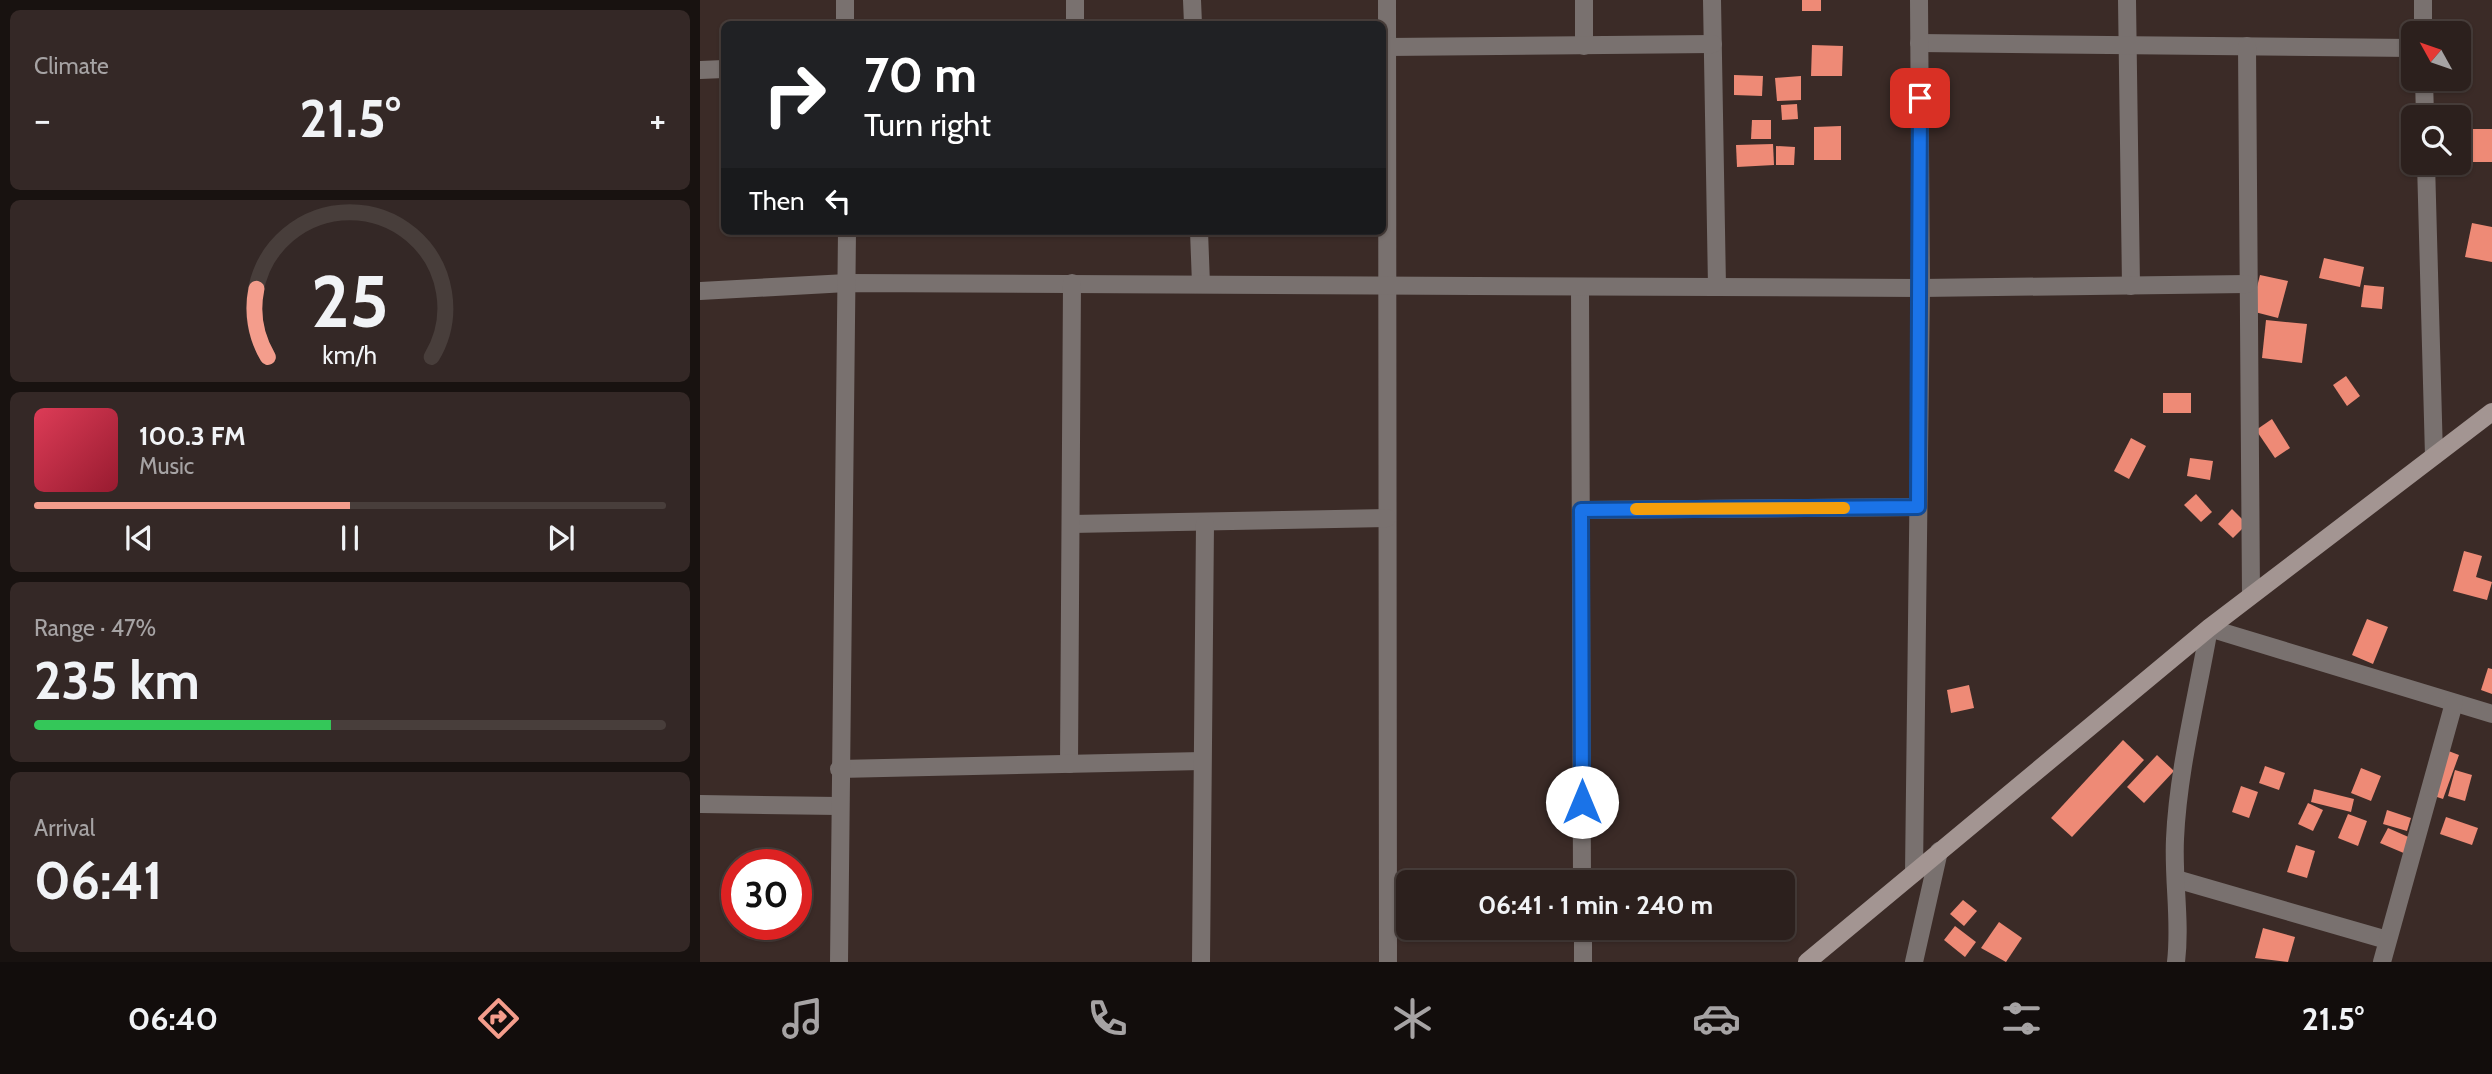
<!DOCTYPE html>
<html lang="en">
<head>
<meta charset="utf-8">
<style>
	:root { --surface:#2c201d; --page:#342826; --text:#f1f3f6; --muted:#a6a3a4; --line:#483e3b; --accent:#f49d8c }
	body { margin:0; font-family:Cabin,sans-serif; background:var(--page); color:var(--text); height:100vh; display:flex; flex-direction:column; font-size:26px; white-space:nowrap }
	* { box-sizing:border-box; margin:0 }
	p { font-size:23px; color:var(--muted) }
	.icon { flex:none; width:38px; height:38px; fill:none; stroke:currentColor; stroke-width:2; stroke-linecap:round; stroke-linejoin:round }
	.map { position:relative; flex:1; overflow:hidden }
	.details { display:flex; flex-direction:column; gap:10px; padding:10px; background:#181210; width:700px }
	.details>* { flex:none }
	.banner { position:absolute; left:21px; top:21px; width:665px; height:214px; border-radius:10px; box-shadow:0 2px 5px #0004,0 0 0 2px var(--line); background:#202124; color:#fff; overflow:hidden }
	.needle { width:46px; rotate:310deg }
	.tools { position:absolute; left:1701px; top:21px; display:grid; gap:14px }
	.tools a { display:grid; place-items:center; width:70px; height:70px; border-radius:10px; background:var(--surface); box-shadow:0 2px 5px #0004,0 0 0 2px var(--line); font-size:35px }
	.speed { position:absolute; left:21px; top:849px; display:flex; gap:14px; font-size:35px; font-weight:700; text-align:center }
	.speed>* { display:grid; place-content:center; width:91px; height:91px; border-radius:50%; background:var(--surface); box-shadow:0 2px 5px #0004,0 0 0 2px var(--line); line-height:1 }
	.speed .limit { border:10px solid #d22; background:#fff; color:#111 }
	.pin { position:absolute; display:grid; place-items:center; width:60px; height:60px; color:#fff; margin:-30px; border-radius:14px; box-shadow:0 4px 10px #0006 }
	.me { position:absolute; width:77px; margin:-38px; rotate:0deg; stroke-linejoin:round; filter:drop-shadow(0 0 5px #0008) }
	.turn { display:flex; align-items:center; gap:24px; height:147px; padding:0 28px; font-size:32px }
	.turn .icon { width:91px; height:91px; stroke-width:2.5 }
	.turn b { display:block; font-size:49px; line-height:60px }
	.then { display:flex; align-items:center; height:66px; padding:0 28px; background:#0003; gap:14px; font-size:26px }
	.big { font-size:52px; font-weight:800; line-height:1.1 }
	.details .tile { flex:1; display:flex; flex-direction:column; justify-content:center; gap:10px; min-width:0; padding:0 24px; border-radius:10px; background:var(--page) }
	.details .dial { align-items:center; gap:0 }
	.dial svg { height:182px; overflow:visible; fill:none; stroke:var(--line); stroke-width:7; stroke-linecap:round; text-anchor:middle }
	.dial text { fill:var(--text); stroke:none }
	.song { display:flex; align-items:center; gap:21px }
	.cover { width:84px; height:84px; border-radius:10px; background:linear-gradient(135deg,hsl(350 70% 55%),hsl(350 70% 35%)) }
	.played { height:7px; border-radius:4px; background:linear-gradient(90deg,var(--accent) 50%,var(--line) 50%) }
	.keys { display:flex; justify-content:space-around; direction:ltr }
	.heat { display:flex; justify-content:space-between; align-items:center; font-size:38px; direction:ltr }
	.charge { height:10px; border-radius:5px; background:linear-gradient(90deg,#34c759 47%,var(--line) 0) }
	.trip { position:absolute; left:696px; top:870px; width:399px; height:70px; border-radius:10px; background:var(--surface); box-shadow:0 2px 5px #0004,0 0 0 2px var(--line); font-weight:800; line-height:70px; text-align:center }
	.dock { display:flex; height:112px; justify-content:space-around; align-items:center; background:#120d0c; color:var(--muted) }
	.dock .icon { width:49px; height:49px }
	.dock .on { color:var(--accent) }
	.dock b { font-size:32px; color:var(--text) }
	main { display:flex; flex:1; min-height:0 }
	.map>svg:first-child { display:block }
	.building { fill:#ee8a76 }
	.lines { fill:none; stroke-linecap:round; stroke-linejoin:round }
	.street { stroke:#79716f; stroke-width:18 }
	.secondary { stroke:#a39592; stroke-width:18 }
	.route-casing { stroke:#114b97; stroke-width:18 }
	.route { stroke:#1a73e8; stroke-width:12 }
	.slow { stroke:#f59e0b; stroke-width:12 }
</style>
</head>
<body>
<main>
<section class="details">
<div class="tile"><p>Climate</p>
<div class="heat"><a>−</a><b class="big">21.5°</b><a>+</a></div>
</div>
<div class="tile dial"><svg viewBox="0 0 100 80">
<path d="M14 69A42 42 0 1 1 86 69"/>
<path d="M14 69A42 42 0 0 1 9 39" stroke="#f49d8c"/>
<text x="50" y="56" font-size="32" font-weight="700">25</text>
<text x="50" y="72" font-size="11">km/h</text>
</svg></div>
<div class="tile">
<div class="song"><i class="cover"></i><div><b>100.3 FM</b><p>Music</p></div></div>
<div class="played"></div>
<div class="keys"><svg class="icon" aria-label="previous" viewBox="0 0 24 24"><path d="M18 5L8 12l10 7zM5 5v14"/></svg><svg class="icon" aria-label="pause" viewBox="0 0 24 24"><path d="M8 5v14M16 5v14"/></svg><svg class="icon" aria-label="next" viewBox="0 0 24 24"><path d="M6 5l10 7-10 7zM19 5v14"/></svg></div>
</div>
<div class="tile"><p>Range · 47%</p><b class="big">235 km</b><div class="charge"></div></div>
<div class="tile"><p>Arrival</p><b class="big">06:41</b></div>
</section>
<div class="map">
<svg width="1792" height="962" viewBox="0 0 1792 962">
	<rect width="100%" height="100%" fill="#3b2b27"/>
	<!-- building -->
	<g class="building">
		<rect x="1102" y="0" width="19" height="11"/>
		<polygon points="1112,45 1143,46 1142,76 1111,76"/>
		<polygon points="1034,75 1063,76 1062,96 1034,95"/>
		<polygon points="1101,76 1101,100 1077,101 1075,78"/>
		<polygon points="1097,104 1098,119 1082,120 1081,105"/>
		<polygon points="1052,120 1071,120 1071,139 1051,139"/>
		<polygon points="1141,126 1141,160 1114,160 1114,127"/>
		<polygon points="1769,129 1792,129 1792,162 1768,162"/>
		<polygon points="1073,144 1074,165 1037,167 1036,145"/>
		<polygon points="1076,146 1095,147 1094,165 1076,165"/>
		<polygon points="1772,223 1792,227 1792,262 1765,257"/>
		<polygon points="1624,258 1664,267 1660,287 1619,278"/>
		<polygon points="1560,275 1588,281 1578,318 1551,311"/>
		<polygon points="1664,285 1684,287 1682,309 1661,307"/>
		<polygon points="1566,320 1607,324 1602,363 1562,358"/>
		<polygon points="1646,376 1660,396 1647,406 1633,385"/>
		<rect x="1463" y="393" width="28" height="20"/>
		<polygon points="1572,419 1590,448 1575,458 1556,430"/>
		<polygon points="1431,438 1446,446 1429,479 1414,471"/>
		<polygon points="1490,458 1513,461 1510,480 1487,476"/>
		<polygon points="1496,494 1512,512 1501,522 1484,505"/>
		<polygon points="1532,509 1547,524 1533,538 1518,524"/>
		<polygon points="1764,551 1782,556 1776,577 1792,582 1787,600 1753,591"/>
		<polygon points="1667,619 1688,627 1673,664 1652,655"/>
		<polygon points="1788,668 1792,669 1792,694 1781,690"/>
		<polygon points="1269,685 1274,708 1251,713 1247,690"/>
		<polygon points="1423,740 1444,760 1372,837 1351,818"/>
		<polygon points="1738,747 1759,755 1743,799 1722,792"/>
		<polygon points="1457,755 1474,771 1444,803 1427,787"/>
		<polygon points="1565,766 1585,773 1579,790 1559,783"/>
		<polygon points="1661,768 1681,776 1671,801 1651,793"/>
		<polygon points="1755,770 1772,775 1765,801 1748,796"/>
		<polygon points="1541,786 1558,792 1549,818 1532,812"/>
		<polygon points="1614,789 1654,799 1651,812 1611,802"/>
		<polygon points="1608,803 1623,810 1613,831 1598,824"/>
		<polygon points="1687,810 1711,818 1707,831 1683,824"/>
		<polygon points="1648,814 1667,821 1658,846 1638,838"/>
		<polygon points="1746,817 1778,828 1772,845 1740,834"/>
		<polygon points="1688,828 1713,839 1706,854 1680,843"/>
		<polygon points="1596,845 1615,851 1607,878 1587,872"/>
		<polygon points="1263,900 1277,911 1264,926 1250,914"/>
		<polygon points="1299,922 1322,938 1306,962 1281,948"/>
		<polygon points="1255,926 1276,942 1265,957 1244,940"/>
		<polygon points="1563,928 1595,937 1588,962 1555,958"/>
	</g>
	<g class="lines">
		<!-- street -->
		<g class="street">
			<polyline points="145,0 145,24"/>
			<polyline points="375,0 375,24"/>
			<polyline points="492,0 493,24"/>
			<polyline points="687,0 688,962"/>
			<polyline points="884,0 884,46"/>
			<polyline points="1012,0 1017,287"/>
			<polyline points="1427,0 1431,286"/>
			<polyline points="1723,33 1723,0"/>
			<polyline points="1219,43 1713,48"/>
			<polyline points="1547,46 1551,595"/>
			<polyline points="687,47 1013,44"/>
			<polyline points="0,70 24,69"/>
			<polyline points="1724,79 1725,117"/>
			<polyline points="1726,163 1734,456"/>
			<polyline points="499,231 501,284"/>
			<polyline points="880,287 882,882"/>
			<polyline points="0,291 147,283 1221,288 1547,284"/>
			<polyline points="881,510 1218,507"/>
			<polyline points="371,524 687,518"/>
			<polyline points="369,764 372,283"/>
			<polyline points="139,769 502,761"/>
			<polyline points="0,804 138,806"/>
			<polyline points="1214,873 1221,288 1219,0"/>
			<polyline points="1476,879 1687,940"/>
			<polyline points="883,928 883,962"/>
			<polyline points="139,962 147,231"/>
			<polyline points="501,962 505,524"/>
			<polyline points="1214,962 1239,851"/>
			<path d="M1476 962C1481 921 1473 881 1475 839 1478 769 1497 698 1509 628L1792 714"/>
			<polyline points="1682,962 1754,703"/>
		</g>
		<!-- secondary -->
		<polyline class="secondary" points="1107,962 1509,628 1792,412"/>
	</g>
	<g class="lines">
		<defs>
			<polyline id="route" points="882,802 881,510 1218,507 1220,98"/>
		</defs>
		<!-- route casing -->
		<use href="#route" class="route-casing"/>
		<!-- route -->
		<use href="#route" class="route"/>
		<!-- slow -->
		<polyline class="slow" points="936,509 1144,508"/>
	</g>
</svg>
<div class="tools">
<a><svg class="needle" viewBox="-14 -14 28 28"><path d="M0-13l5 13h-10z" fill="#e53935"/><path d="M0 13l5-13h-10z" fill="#a6a3a4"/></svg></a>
<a><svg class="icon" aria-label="search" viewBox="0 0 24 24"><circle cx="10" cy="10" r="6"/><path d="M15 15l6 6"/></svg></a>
</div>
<div class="speed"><div class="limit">30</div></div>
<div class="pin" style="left:1220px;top:98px;background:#d93025"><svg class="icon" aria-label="arrive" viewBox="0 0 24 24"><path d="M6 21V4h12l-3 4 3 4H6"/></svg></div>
<svg class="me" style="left:882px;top:802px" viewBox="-20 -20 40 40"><circle r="19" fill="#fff"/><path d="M0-13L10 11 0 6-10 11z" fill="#1a73e8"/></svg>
<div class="trip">06:41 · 1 min · 240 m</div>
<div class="banner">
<div class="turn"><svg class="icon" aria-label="right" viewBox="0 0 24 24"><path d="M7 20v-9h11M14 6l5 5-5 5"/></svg><div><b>70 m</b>Turn right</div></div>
<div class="then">Then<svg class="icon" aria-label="left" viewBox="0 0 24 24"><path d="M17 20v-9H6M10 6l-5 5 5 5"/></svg></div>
</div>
</div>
</main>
<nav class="dock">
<b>06:40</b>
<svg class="icon on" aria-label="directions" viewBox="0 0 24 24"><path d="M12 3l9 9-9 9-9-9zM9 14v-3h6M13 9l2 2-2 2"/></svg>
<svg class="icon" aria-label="music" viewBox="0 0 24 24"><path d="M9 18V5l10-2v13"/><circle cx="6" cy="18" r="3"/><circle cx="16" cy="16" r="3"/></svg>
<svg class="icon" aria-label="phone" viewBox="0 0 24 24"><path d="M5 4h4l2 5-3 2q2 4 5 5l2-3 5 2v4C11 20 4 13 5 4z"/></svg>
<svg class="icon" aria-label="climate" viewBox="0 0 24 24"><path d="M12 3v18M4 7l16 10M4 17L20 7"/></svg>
<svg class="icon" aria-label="car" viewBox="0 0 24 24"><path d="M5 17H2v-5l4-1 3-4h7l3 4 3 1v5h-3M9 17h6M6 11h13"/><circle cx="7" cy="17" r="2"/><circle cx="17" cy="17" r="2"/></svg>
<svg class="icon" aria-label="filters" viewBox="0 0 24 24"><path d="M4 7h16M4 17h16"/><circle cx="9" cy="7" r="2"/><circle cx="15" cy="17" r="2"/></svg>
<b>21.5°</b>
</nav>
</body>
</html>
